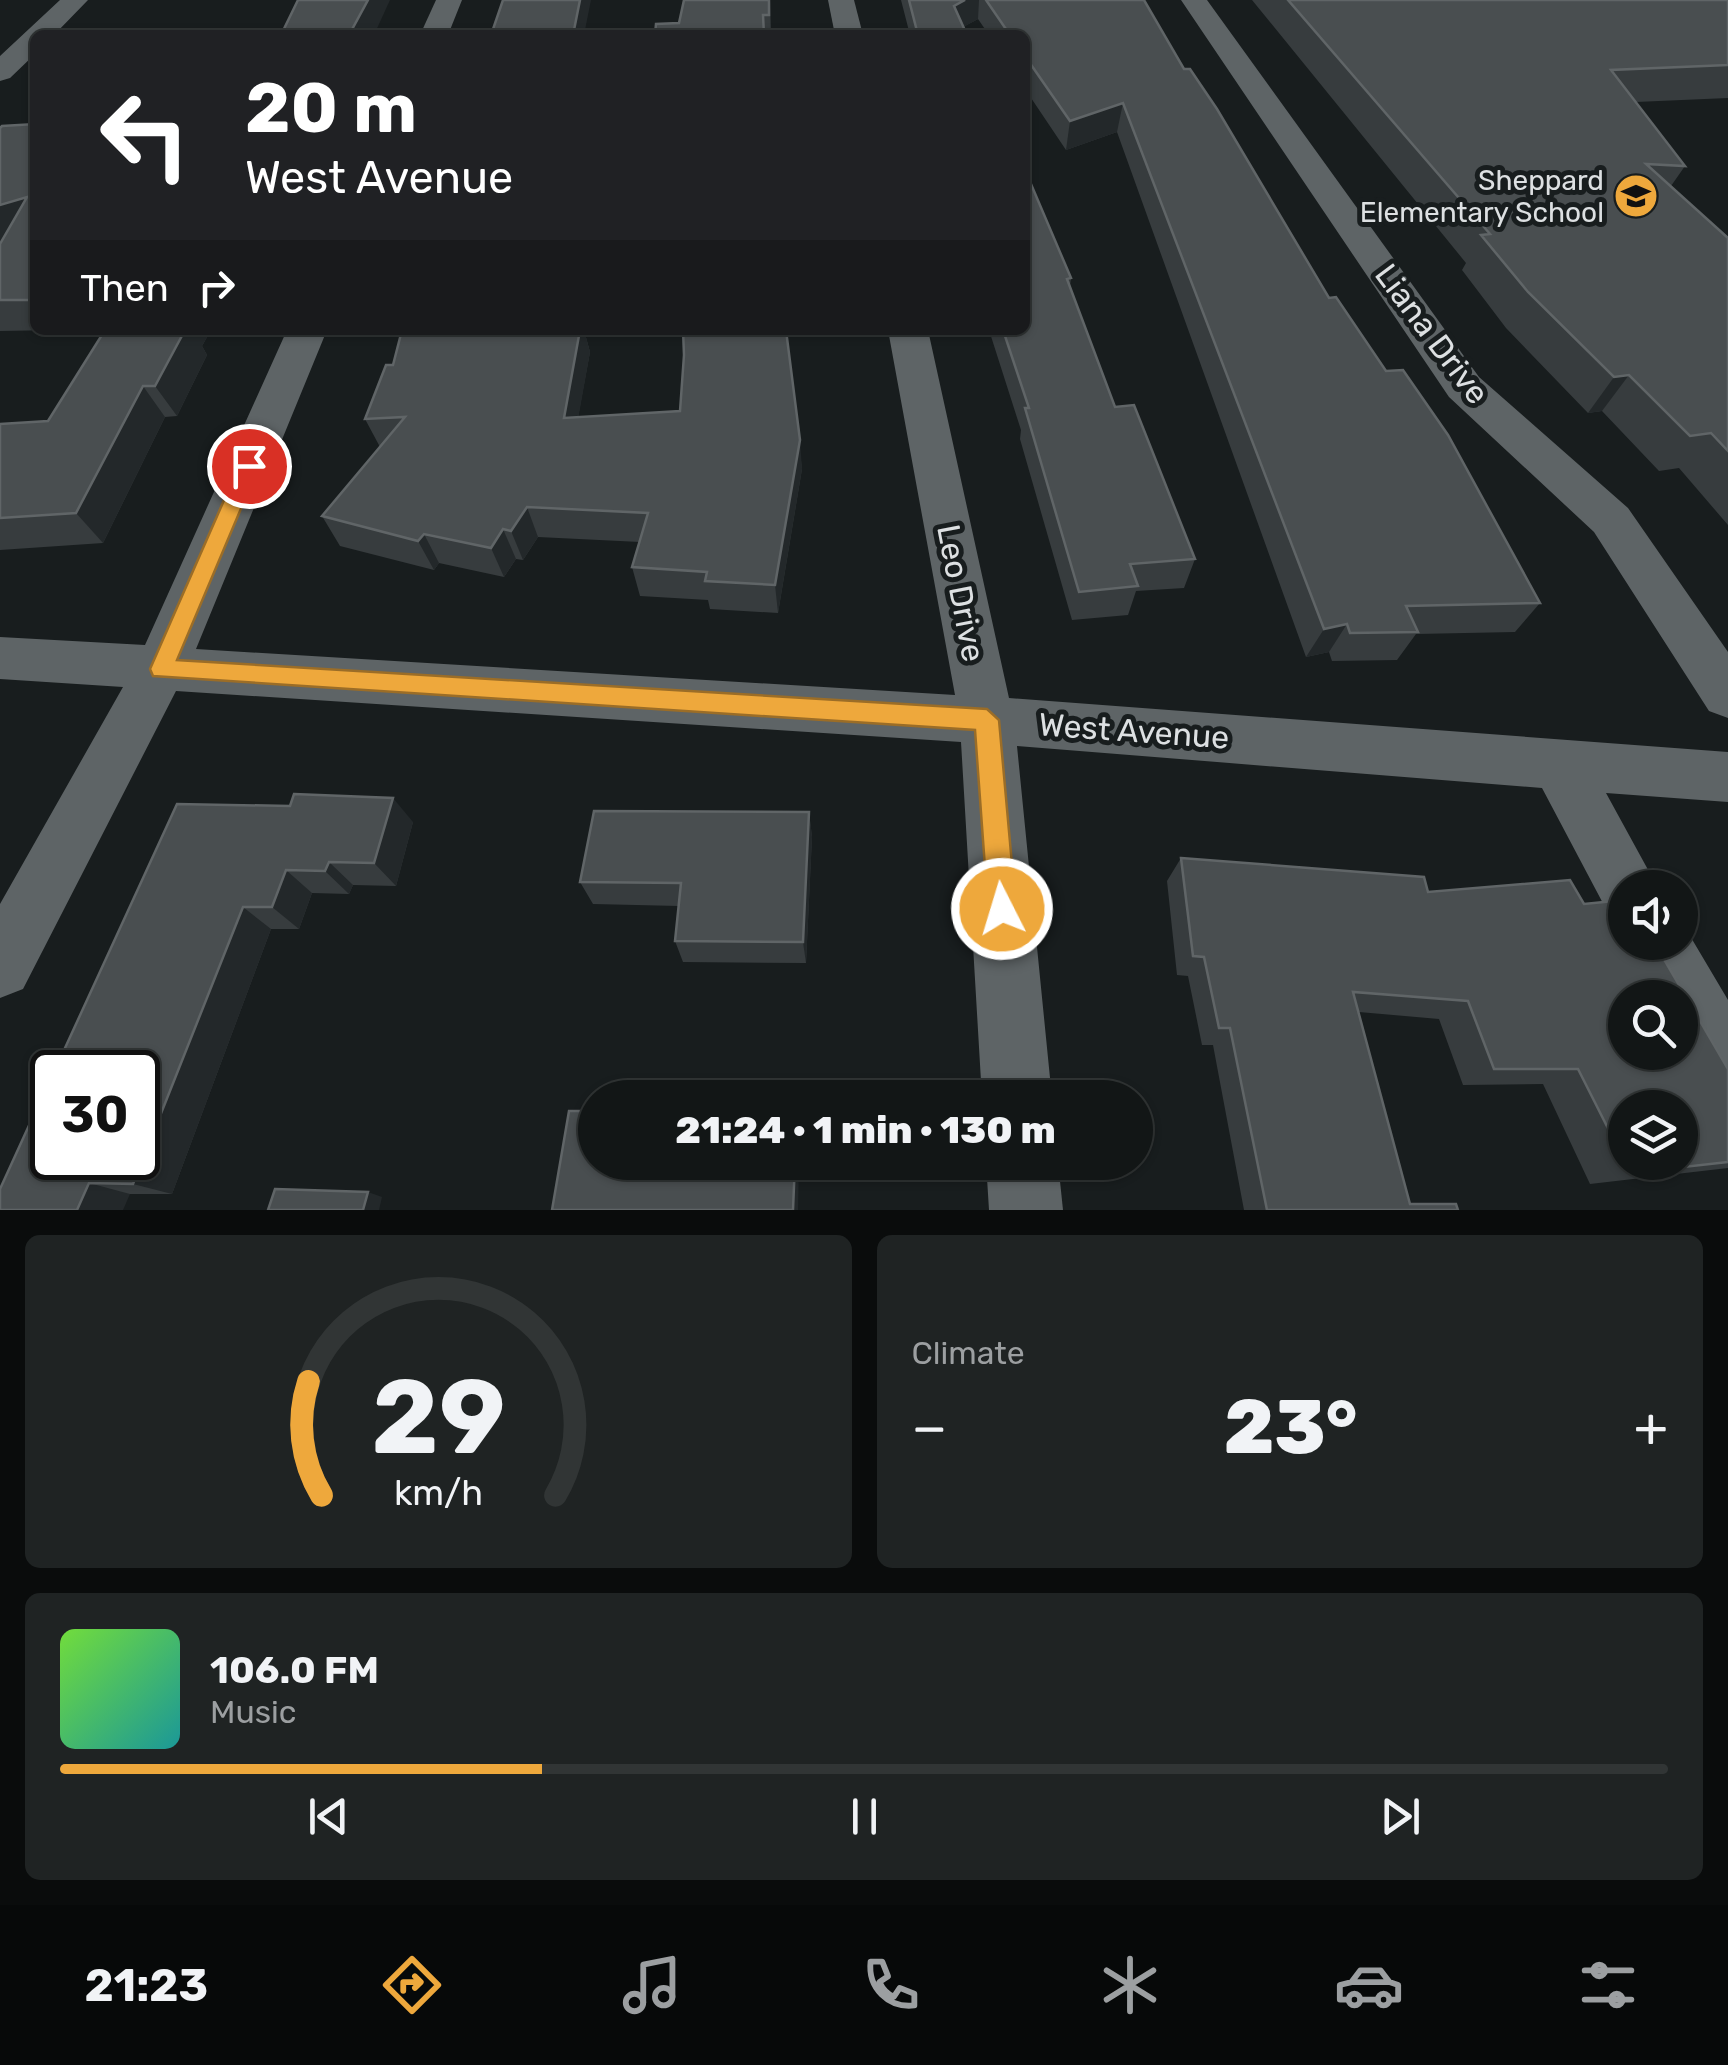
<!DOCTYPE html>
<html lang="en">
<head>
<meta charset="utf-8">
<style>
	:root { --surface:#121616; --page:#1f2323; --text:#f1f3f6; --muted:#9c9fa1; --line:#313535; --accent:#eea83c }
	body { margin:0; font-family:Rubik,sans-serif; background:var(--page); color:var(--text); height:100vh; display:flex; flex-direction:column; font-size:38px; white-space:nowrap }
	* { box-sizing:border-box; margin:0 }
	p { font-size:32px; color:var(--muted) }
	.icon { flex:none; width:55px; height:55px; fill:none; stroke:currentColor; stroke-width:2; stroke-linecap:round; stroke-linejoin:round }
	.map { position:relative; height:1210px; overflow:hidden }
	.details { display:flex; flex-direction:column; gap:25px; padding:25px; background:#0a0c0c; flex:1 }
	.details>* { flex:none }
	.top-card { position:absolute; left:30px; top:30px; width:1000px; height:305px; border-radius:15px; box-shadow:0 2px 8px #0004,0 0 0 2px var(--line); background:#202124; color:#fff; overflow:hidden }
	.controls { position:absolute; left:1608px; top:870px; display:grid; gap:20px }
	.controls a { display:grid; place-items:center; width:90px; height:90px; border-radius:50%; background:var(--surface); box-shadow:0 2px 8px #0004,0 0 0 2px var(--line); font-size:50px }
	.speed { position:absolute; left:30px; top:1050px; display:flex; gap:20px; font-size:50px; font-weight:700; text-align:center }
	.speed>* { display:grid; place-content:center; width:130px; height:130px; border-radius:50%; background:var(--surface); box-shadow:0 2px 8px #0004,0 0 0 2px var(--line); line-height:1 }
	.speed .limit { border:5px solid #111; border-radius:15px; background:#fff; color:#111 }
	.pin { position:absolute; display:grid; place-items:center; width:85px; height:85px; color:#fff; margin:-42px; border:5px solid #fff; border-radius:50%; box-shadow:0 2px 10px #0007 }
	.me { position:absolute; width:110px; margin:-55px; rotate:355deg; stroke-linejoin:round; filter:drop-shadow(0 0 8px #0008) }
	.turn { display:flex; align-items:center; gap:35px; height:210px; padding:0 50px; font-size:45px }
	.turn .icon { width:130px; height:130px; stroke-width:2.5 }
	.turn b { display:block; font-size:70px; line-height:85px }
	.then { display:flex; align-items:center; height:95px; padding:0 50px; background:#0003; gap:20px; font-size:38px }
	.big { font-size:75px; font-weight:800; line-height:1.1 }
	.details .tile { flex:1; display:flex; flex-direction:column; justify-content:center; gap:15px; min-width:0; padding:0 35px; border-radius:15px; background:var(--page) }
	.details .dial { align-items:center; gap:0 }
	.dial svg { height:260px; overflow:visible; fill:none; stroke:var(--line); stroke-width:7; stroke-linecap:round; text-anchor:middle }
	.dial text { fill:var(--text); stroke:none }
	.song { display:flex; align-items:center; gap:30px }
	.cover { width:120px; height:120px; border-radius:15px; background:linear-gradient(135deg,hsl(100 70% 55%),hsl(180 70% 35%)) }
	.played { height:10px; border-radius:5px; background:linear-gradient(90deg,var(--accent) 30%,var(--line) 30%) }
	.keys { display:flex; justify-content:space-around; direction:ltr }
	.heat { display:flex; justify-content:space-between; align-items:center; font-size:55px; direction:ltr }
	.details .tiles { flex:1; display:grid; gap:25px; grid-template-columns:1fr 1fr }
	.tile:last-child { grid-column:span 2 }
	.trip { position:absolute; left:578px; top:1080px; width:575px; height:100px; border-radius:50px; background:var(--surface); box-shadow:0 2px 8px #0004,0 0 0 2px var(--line); font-weight:800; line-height:100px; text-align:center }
	.tabs { display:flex; height:160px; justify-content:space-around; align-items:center; background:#070909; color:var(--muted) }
	.tabs .icon { width:70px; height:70px }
	.tabs .current { color:var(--accent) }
	.tabs b { font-size:45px; color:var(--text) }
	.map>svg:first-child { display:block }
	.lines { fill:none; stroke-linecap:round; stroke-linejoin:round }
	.street { fill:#5e6466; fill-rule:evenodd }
	.wall { fill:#373c3e }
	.shaded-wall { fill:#23282a }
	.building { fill:#494e50; stroke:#606567; stroke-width:2.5; fill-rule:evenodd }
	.route { fill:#eea83c; stroke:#9b6d27; stroke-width:2.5 }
	.labels { text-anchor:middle; stroke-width:10; stroke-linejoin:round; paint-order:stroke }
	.far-poi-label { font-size:28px; fill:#dde0e2; stroke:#181d1e; text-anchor:end }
	.street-label { font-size:32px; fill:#dde0e2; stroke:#181d1e }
</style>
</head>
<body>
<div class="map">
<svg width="1728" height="1210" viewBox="0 0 1728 1210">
	<rect width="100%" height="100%" fill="#181d1e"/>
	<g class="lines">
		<!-- street -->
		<g class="street">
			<polygon points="60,0 88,0 54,35 35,35 35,54 10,78 0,81 0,56"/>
			<polygon points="436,0 462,0 448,35 420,35"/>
			<polygon points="828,0 854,0 863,35 835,35"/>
			<polygon points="1181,0 1207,0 1479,377 1628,508 1728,652 1728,718 1709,711 1594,532 1449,397"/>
			<polygon points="287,330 327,330 196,649 955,695 888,330 928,330 1009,698 1728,752 1728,802 1606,793 1658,888 1625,888 1625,916 1606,909 1542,788 1017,746 1052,1098 982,1098 961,742 176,691 23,989 0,998 0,904 123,687 0,679 0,637 145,645"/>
			<path d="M1680 919 1728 1000V1100C1681 1081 1680 1043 1680 998H1654L1628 942H1680Z"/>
			<polygon points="986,1162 1058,1162 1063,1210 989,1210"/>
		</g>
	</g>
	<!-- wall -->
	<g class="wall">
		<polygon points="684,0 770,0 771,35 655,35 679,23"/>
		<polygon points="901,0 1144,0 1184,69 1329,298 1540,603 1515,632 1416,634 1397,660 1332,661 1329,652 1306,657 1117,132 1066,150 1025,89 1025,35 989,35 978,19 963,27 967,35 910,35"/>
		<polygon points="1252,0 1728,0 1728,98 1636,102 1685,166 1671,186 1728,238 1728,525 1679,468 1659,471 1602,411 1588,413 1506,328 1462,270 1466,263"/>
		<polygon points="35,124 35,330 57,330 0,331 0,244 2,241 0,241 0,128"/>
		<polygon points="1071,278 1070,286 1115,407 1195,559 1184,588 1136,591 1128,615 1072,620 1020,439 1021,430 989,330 1025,330"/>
		<polygon points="105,330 211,330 202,346 207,355 177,416 165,417 103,543 0,550 0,424 48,421"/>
		<polygon points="402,330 584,330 590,352 578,417 680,411 684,355 683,330 797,330 797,333 786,333 802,469 778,613 710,609 708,600 640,596 632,567 640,542 538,537 523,560 516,559 504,577 439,563 434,570 340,546 322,516 380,447 365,419 393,365"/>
		<polygon points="177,804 413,822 396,886 353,885 349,894 312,893 299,929 271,929 172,1194 130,1194 0,1210"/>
		<polygon points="809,812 812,837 806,963 683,962 675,941 679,906 593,904 580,882"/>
		<polygon points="1181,858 1428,892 1584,904 1728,1069 1728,1168 1590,1184 1543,1084 1463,1085 1439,1019 1359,1012 1410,1204 1458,1210 1244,1210 1213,1045 1202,1045 1188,976 1177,975 1167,881"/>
	</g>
	<!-- shaded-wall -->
	<g class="shaded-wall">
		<polygon points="368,0 390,0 374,35 349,35"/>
		<polygon points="580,0 591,0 584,35 573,35"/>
		<polygon points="965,0 979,0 978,19 952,33 954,6"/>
		<polygon points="1123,103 1117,132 1066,150 1070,121"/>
		<polygon points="27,197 35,231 0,241 0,205"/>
		<polygon points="179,330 211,330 202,346 207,355 177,416 155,386"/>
		<polygon points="580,330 584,330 590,352 573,448 564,418"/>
		<polygon points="1629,375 1602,411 1588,413 1614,377"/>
		<polygon points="143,386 165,417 103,543 76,513"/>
		<polygon points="800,440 802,469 778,613 775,585"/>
		<polygon points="527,507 538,537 523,560 511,531"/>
		<polygon points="503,529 516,559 504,577 491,548"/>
		<polygon points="424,534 439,563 434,570 418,541"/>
		<polygon points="1347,624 1329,652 1306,657 1324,629"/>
		<polygon points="393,798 413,822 396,886 374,863"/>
		<polygon points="809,812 812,837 806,963 803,942"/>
		<polygon points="329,862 353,885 349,894 325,871"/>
		<polygon points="286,870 312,893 299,929 272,907"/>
		<polygon points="243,907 271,929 172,1194 133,1184"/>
		<polygon points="795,1162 799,1162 798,1210 793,1210"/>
		<polygon points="89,1183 130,1194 123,1210 77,1210"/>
		<polygon points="368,1192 382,1197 379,1210 363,1210"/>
	</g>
	<!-- building -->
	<g class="building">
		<polygon points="298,0 368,0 349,35 281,35"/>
		<polygon points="503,0 580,0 573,35 491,35"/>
		<polygon points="684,0 769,0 769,15 763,15 764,35 655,35 656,24 679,23"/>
		<polygon points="909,0 965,0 954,6 967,35 918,35"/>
		<polygon points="986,0 1144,0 1184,69 1190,69 1217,109 1329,298 1336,297 1386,371 1403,370 1448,435 1540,603 1406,606 1418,632 1350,633 1347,624 1324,629 1123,103 1070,121 1025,56 1025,35 1010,35"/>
		<polygon points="1288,0 1728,0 1728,65 1611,70 1685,166 1646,164 1728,238 1728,451 1711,433 1690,436 1629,375 1614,377 1528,292 1481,235 1490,234"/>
		<polygon points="35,124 35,300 0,300 0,244 27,197 0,205 0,128 2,126"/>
		<polygon points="1025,170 1071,278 1067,279 1115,407 1134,405 1195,559 1130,564 1138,586 1079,592 1025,408 1029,408 1003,330 1025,330"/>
		<polygon points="105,330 185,330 155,386 143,386 76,513 0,518 0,424 48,421"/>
		<polygon points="402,330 580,330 564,418 680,411 684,355 683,330 786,330 800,440 775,585 705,581 707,572 632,567 648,513 527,507 511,531 503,529 491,548 424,534 418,541 322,516 405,417 365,419 386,365 393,365"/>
		<polygon points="294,794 393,798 374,863 329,862 325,871 286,870 272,907 243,907 133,1184 89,1183 77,1210 0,1210 0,1189 52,1075 52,1158 138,1158 138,1072 54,1072 177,804 290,806"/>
		<polygon points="594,811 809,812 803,942 675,941 681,883 580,882"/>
		<path d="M1181 858 1424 877 1428 892 1570 880 1584 904 1625 900V942H1654L1728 1069V1162L1630 1173 1625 1162H1680V1108H1625V1162L1578 1069H1494L1468 1001 1353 992 1410 1204H1456L1458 1210H1267L1230 1028H1219L1204 957 1193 956ZM1625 998H1680V1052H1625Z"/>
		<polygon points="569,1111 595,1111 595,1162 795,1162 793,1210 552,1210"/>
		<polygon points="275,1189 368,1192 363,1210 268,1210"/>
	</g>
	<!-- route -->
	<polygon class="route" points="249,458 259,466 177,660 987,709 999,720 1016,909 1012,918 1002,922 992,918 988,909 975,730 153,676 150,669 239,466"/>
	<!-- icons -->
	<defs>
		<symbol id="school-disc" viewBox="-11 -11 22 22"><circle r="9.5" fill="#eea83c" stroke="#181d1e"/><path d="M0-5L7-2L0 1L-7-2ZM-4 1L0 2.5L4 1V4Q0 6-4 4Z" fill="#111"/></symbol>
	</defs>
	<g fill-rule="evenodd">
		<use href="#school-disc" x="1611" y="171" width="50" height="50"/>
	</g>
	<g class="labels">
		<!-- far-poi labels -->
		<g class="far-poi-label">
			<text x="1604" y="190">Sheppard<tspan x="1604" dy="32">Elementary School</tspan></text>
		</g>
		<!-- street labels -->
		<g class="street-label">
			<text transform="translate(1432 334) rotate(53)" y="11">Liana Drive</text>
			<text transform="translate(961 593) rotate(79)" y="11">Leo Drive</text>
			<text transform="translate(1134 731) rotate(4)" y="11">West Avenue</text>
		</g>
	</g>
</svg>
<div class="controls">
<a><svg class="icon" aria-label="sound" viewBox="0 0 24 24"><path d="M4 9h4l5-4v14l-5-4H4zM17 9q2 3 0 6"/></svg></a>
<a><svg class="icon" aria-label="search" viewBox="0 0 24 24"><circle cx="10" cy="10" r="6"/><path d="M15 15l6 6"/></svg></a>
<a><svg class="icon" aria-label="layers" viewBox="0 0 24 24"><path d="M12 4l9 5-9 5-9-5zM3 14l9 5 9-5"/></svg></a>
</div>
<div class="speed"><div class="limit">30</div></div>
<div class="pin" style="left:249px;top:466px;background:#d93025"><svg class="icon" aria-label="arrive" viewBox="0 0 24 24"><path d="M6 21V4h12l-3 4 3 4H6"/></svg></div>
<svg class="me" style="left:1002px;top:909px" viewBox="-20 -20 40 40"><circle r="17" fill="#eea83c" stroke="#fff" stroke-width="3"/><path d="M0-11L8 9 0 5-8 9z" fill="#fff"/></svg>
<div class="trip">21:24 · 1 min · 130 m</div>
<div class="top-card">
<div class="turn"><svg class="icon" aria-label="left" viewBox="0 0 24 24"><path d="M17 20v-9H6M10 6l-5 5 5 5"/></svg><div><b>20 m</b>West Avenue</div></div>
<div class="then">Then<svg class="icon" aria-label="right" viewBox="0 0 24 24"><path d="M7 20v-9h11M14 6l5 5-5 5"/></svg></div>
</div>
</div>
<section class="details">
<div class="tiles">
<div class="tile dial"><svg viewBox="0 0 100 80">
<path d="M14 69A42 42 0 1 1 86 69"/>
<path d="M14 69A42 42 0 0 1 10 34" stroke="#eea83c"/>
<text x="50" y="56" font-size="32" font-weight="700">29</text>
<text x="50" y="72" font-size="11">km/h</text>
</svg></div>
<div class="tile"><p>Climate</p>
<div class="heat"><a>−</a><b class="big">23°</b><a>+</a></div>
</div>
<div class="tile">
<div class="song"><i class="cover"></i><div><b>106.0 FM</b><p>Music</p></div></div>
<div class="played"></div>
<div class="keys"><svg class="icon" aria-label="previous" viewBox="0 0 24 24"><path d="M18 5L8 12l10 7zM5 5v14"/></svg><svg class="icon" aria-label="pause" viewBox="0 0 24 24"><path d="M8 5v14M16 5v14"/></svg><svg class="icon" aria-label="next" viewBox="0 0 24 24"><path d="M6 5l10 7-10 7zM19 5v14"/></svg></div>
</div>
</div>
</section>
<nav class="tabs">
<b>21:23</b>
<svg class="icon current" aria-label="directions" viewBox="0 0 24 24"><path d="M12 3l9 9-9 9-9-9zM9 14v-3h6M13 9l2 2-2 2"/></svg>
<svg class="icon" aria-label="music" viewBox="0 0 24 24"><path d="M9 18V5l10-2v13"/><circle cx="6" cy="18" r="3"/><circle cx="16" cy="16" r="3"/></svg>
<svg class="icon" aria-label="phone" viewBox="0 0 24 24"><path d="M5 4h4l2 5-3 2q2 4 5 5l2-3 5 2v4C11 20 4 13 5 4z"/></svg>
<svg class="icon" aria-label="climate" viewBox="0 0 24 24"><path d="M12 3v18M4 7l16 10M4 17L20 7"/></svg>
<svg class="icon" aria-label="car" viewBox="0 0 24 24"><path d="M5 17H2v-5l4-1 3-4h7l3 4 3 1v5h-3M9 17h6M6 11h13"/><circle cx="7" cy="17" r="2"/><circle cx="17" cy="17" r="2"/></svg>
<svg class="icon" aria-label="filters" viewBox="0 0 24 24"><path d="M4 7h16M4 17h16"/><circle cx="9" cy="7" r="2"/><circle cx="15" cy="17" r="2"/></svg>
</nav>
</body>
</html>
